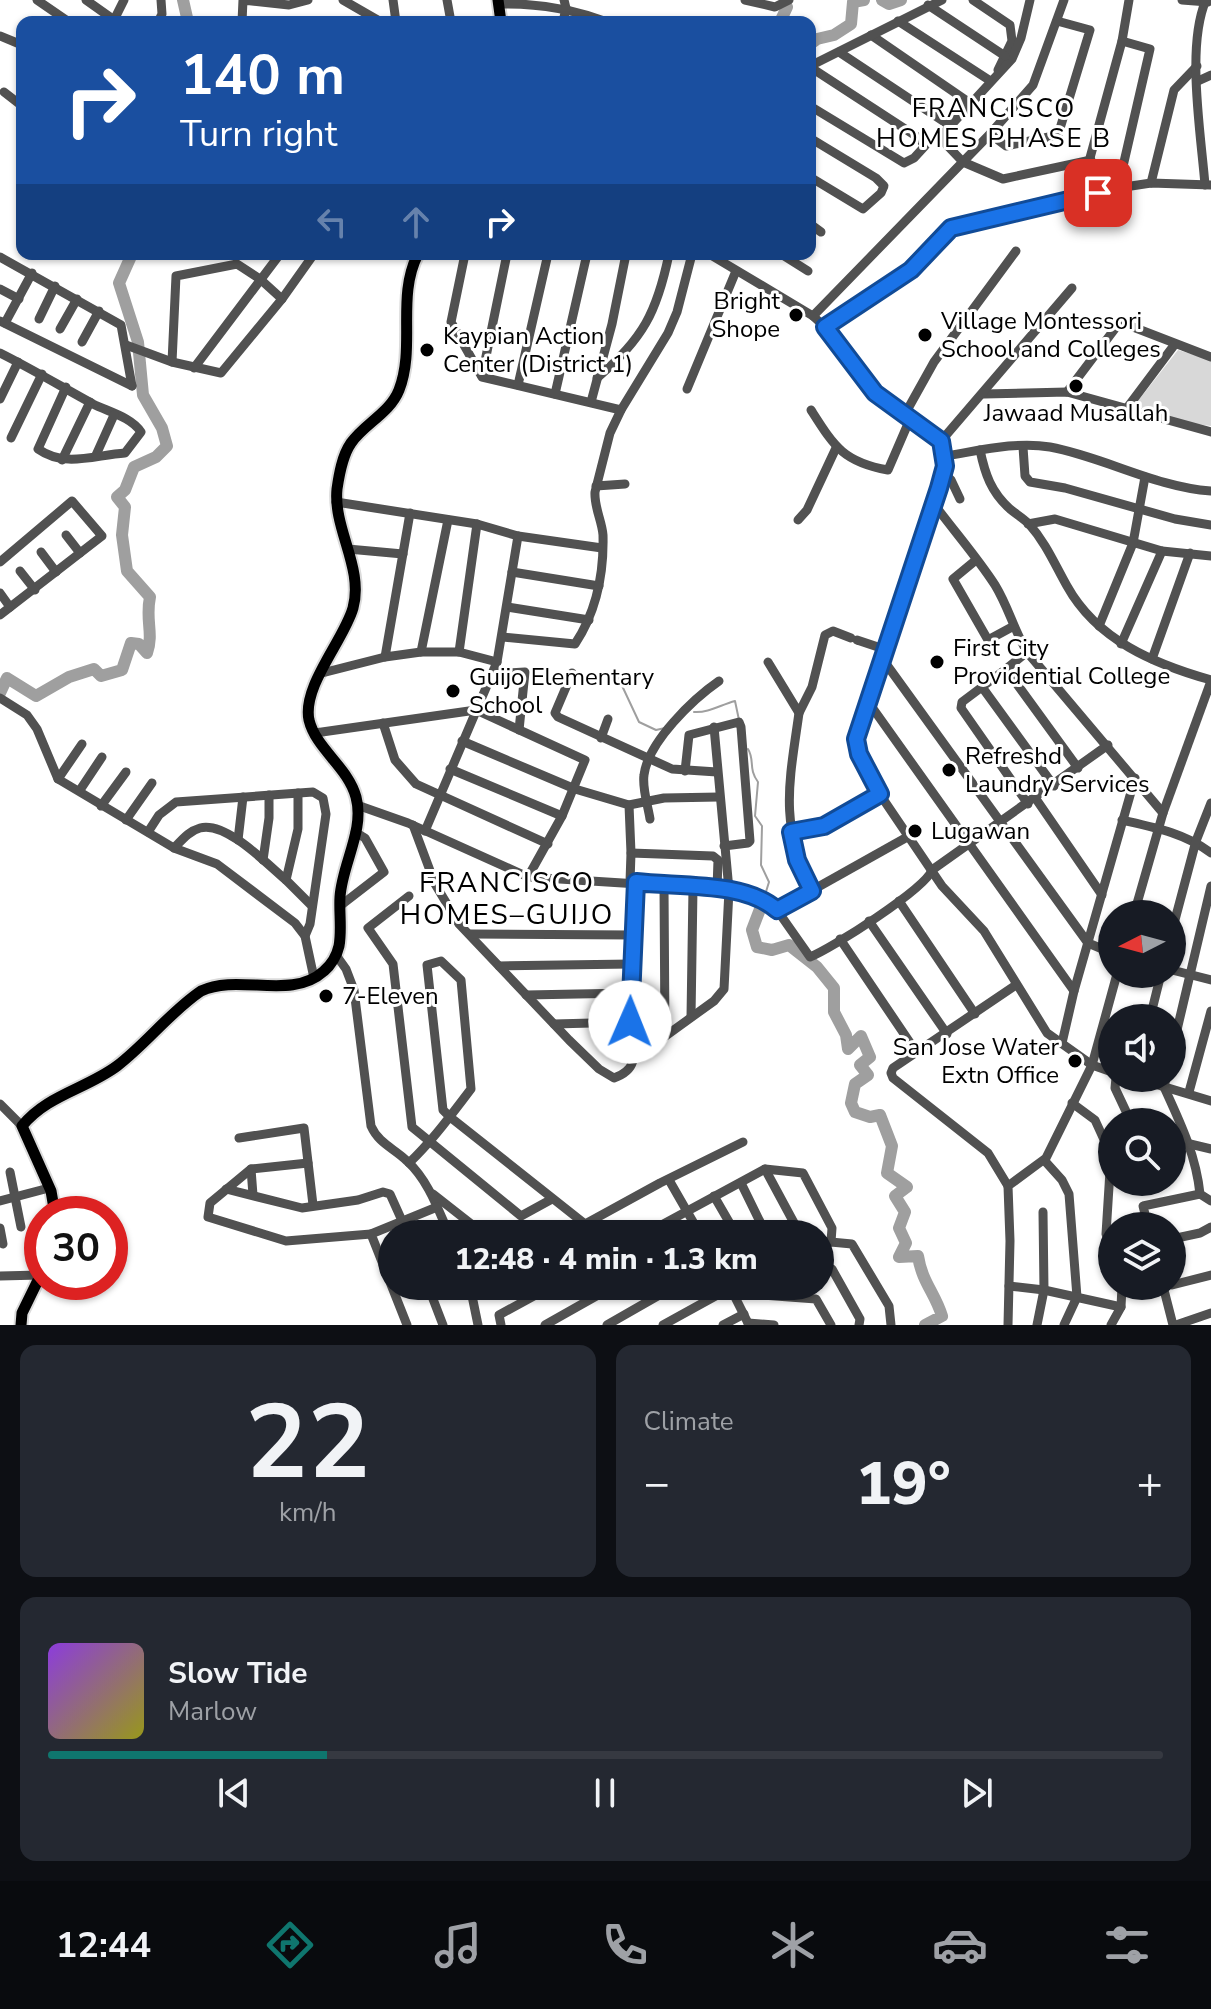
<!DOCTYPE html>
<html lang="en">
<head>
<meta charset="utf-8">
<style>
	:root { --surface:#171b24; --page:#242831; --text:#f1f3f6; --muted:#9ea1a6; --line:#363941; --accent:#0f766e }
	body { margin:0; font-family:"Nunito Sans",sans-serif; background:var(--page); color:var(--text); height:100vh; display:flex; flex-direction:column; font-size:30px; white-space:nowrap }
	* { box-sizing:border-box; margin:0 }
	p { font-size:26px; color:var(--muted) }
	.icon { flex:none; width:44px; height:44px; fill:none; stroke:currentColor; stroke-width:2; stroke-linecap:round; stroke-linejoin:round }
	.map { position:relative; height:1325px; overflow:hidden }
	.side { display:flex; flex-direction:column; gap:20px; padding:20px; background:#0d0f14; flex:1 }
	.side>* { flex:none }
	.guide { position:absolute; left:16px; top:16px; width:800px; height:244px; border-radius:16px; box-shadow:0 2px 6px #0004; background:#1a4fa0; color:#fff; overflow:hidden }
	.needle { width:52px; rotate:264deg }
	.controls { position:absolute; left:1098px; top:900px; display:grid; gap:16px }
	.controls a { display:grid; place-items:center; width:88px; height:88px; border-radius:50%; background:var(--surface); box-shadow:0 2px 6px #0004; font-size:40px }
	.speed { position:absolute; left:24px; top:1196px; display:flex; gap:16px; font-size:40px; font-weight:700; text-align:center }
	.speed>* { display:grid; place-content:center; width:104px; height:104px; border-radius:50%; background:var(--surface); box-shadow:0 2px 6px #0004; line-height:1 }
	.speed .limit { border:12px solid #d22; background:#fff; color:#111 }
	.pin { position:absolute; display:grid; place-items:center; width:68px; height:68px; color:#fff; margin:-34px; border-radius:16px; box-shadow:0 4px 12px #0006 }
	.me { position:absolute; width:88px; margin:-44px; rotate:1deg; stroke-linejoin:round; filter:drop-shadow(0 0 6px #0008) }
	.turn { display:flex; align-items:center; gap:28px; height:168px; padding:0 32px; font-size:36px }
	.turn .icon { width:104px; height:104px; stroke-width:2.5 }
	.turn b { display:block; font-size:56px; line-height:68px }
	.lanes { display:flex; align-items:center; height:76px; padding:0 32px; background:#0003; justify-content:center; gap:40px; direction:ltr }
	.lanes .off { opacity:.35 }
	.big { font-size:60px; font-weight:800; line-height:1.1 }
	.side .widget { flex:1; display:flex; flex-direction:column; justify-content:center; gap:12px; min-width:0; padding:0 28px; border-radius:16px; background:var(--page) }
	.side .dial { align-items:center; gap:0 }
	.dial b { font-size:104px; line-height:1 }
	.song { display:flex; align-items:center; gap:24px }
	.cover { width:96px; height:96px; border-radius:12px; background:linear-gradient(135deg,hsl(270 70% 55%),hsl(60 70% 35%)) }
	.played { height:8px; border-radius:4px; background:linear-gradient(90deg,var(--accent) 25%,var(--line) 25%) }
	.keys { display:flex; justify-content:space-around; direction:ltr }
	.heat { display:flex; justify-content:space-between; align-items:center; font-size:44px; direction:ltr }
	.side .tiles { flex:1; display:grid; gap:20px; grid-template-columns:1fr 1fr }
	.widget:last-child { grid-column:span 2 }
	.trip { position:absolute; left:378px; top:1220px; width:456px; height:80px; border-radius:40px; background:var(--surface); box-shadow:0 2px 6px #0004; font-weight:800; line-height:80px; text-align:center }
	.tabs { display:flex; height:128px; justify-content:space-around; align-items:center; background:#090b0e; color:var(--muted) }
	.tabs .icon { width:56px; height:56px }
	.tabs .on { color:var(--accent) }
	.tabs b { font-size:36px; color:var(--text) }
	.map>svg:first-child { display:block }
	.green { fill:#d8d8d8 }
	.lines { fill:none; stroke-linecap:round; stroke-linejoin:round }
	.stream { stroke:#9f9f9f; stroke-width:2 }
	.river { stroke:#9f9f9f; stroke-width:12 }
	.major-casing { stroke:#dbdbdb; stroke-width:15 }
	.minor { stroke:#515151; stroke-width:9 }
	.major { stroke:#000; stroke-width:11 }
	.route-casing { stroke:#114b97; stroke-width:20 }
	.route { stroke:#1a73e8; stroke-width:14 }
	.poi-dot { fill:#000; stroke:#fff; stroke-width:3 }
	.labels { text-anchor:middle; stroke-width:6; stroke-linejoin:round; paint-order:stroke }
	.poi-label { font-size:24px; fill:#000; stroke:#fff; text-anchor:start }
	.neighbourhood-label { font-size:26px; letter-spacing:2px; fill:#000; stroke:#fff }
	.quarter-label { font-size:28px; letter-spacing:2px; fill:#000; stroke:#fff }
</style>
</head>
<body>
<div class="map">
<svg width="1211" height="1325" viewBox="0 0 1211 1325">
	<rect width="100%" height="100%" fill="#fff"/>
	<!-- green -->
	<polygon class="green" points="1178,350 1211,360 1211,426 1181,422 1134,406"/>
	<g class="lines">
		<!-- stream -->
		<g class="stream">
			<polyline points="617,675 639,722 656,730 665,728"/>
			<path d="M694 712C709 713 720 705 735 701L739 720"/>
			<path d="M748 749C755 760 748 769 758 782L755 816 762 826 761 865 769 882 765 895"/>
		</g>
		<!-- river -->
		<g class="river">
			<polyline points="183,0 188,22"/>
			<polyline points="882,0 889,4 901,0"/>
			<polyline points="780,22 787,7"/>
			<polyline points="810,44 817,39 834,35 851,24 853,2 864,0"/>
			<path d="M0 693 7 678 36 696 69 677 94 669 101 676 122 670 131 643 139 644 147 653C154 633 145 620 150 597L127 571 122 535 125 507 117 497 125 490 134 467 156 457 167 446 162 428 143 395 138 342 119 283 132 254"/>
			<path d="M762 904 752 930 757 947 772 950 789 945 817 967 834 988V1012L846 1035 848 1049 861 1036 870 1057 860 1065 868 1075 855 1084 851 1103 855 1112 870 1117 880 1115 892 1146 887 1173 907 1187 895 1196 905 1212 899 1228 906 1243 899 1257 918 1256C922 1282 935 1293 942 1316L925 1325"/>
		</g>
		<defs>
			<g id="major">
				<polyline points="498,0 501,22"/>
				<path d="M55 1214 51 1191 22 1126C47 1095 86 1089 117 1066 147 1043 170 1012 201 991 239 973 291 1001 324 971 331 965 337 955 339 946 342 930 339 913 340 897 342 864 365 830 356 797 348 767 316 749 309 720 302 686 344 640 353 608 364 568 333 529 337 489 339 475 342 456 351 443 364 424 390 413 399 390 416 346 396 297 418 254"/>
				<polyline points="21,1325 22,1313 42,1272"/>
			</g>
		</defs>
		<!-- major casing -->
		<use href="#major" class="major-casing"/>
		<!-- minor -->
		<g class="minor">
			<polyline points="37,0 69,22"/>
			<polyline points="86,0 117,22"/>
			<polyline points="343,0 381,22"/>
			<polyline points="393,0 396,22"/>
			<polyline points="447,0 451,22"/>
			<polyline points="745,0 775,7 789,0"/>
			<polyline points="973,0 1010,25 1012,41 998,70"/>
			<polyline points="1030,0 1021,38 1012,59 942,135 941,139 963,162 1003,179 1091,160"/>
			<polyline points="1182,0 1208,2"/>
			<path d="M499 4C537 3 570 8 607 22"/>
			<polyline points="928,5 1005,56"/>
			<polyline points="114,20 124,0"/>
			<polyline points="898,21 989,80"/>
			<polyline points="158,22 162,14 161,0"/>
			<polyline points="242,22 243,0 289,5 308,0"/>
			<polyline points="563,22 566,8 564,0"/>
			<polyline points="871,35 967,101 962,107"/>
			<polyline points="0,36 22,45"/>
			<polyline points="839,52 946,123 952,117"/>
			<polyline points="810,66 942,0"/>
			<polyline points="810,67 919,138 925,146 914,158 904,163 810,106"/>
			<polyline points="1198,81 1211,75"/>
			<polyline points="4,92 22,106"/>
			<polyline points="990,134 1006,146 1058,135 1090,30 1057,21"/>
			<polyline points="810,138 876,178 884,186 881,193 863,209 810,177"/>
			<polyline points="1151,183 1174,90 1197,66"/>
			<path d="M1205 185C1201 134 1186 46 1206 0"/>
			<polyline points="1118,188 1150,49 1122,41"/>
			<polyline points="1079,198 1122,41 1129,0"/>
			<polyline points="810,224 821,232"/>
			<polyline points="465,254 451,322 482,377 621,410"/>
			<polyline points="709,254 813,316 825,327 875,393 941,441 945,456 944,473 856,739 859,754 877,790 942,886 984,931 1047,1033 1092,1065 1112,1072"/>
			<polyline points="781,254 808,271"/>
			<polyline points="0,257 121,325 132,386"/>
			<polyline points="0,289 19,299"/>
			<polyline points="813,316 990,134 1033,85 1064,0"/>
			<polyline points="39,319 55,286"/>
			<polyline points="0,321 132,386"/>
			<polyline points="5,323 32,273"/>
			<polyline points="825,327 911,270 951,228 1118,188 1151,183 1211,185"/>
			<polyline points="60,329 77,299"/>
			<polyline points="82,342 99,311"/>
			<polyline points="126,345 172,362 221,373 282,299 314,254"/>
			<path d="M0 353C32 369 62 387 93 404 109 412 131 417 141 432L125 453C94 455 65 468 38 449L66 387"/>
			<polyline points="172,362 176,276 237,264 260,279 282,299"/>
			<polyline points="194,368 280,254"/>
			<polyline points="482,376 507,254"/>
			<path d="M597 378C643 339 657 312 669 254"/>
			<polyline points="518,385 548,254"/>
			<polyline points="687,389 736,271"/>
			<polyline points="1067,392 1120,322 1211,357"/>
			<polyline points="555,394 587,254"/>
			<polyline points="984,394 1067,392 1211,432"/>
			<polyline points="0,399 18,362"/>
			<polyline points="591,402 612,324 626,254"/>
			<polyline points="1127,408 1175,344"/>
			<path d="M811 410C834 446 843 462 888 470L910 419"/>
			<polyline points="905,414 934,362 1016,251"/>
			<polyline points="11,438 42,374"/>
			<polyline points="941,441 1072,288"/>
			<polyline points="1023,447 1025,476 1030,482 1065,488 1175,519 1211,525"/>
			<path d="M980 450C985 474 991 492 1010 509 1016 514 1023 518 1029 524 1046 543 1055 565 1067 586 1097 640 1154 664 1211 680"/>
			<polyline points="96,455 114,415"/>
			<path d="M945 456C978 451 1016 441 1050 447 1104 457 1155 487 1211 491"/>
			<polyline points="62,460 90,402"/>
			<polyline points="944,473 951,480 960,499"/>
			<polyline points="596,486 625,484"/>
			<polyline points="336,502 477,524 518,536 602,548"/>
			<path d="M934 504C954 531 977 557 995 585 1008 606 1014 630 1027 652L1163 813 1134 914"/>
			<polyline points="410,513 385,657 421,652 459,652 497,662"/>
			<polyline points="798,520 807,510 836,448"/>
			<polyline points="1028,524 1055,519 1162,551 1211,556"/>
			<polyline points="66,535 80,553"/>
			<polyline points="348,549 403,554"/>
			<polyline points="41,552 56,572"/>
			<polyline points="976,560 953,579 988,640 1012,627"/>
			<polyline points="0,562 72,501 102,536 0,615"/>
			<polyline points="20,571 35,590"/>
			<polyline points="512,572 599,586"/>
			<polyline points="0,593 10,607"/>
			<polyline points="507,607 589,620"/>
			<polyline points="1099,626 1133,543 1145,477"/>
			<path d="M503 637 575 644C596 612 604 574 603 535 602 521 594 507 595 492L610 433 621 410 668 333 677 312 692 254"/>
			<polyline points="857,640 887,650"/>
			<polyline points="1121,644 1162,551"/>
			<polyline points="421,652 448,520"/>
			<polyline points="459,652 477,524"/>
			<polyline points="1027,652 1006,669 1078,768"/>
			<polyline points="1152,659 1190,553"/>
			<polyline points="884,661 1088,943 1112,953"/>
			<polyline points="768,662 799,713 812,687 825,635 833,631 851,638"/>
			<polyline points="1006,669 982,687 1054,786"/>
			<polyline points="322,673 385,657"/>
			<polyline points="572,673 555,713 558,717 672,769 717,772"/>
			<polyline points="493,674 525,672 519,730"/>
			<polyline points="982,687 962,702 961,708 1028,804"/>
			<polyline points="0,698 27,715 37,729 58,779 174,848 217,864 295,923 305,936 314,978"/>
			<polyline points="869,703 1074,991"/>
			<path d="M799 713C789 784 779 823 812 891"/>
			<polyline points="383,723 395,760 416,784 548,844"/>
			<polyline points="315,733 476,710 585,760 562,816 528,877"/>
			<polyline points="601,738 608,719"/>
			<polyline points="462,741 575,789 629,805 631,853"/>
			<polyline points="450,769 562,816"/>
			<polyline points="685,771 689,735 739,722 741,727 750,841 748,843 724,846"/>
			<polyline points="58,779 82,744"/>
			<polyline points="80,790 102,757"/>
			<polyline points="1036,799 1102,895"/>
			<path d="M357 805 408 823 528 877 717 889 758 896 777 910 810 957C831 949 925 889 932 870L1108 745"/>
			<polyline points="629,805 664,798 719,797"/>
			<polyline points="101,806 126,772"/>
			<polyline points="1163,813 1211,681"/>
			<path d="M650 819C648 806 642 788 644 775 648 742 693 699 719 681"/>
			<polyline points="126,820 152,783"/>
			<path d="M1122 820C1153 827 1185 833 1211 853"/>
			<path d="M413 825 435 884 459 924 569 1040 599 1069 614 1078C644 1067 631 1047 630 1022L636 882"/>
			<polyline points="425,831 497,662 518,536"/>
			<polyline points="148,832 159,815 176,802 313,792 323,798 326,814 310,924 305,936"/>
			<polyline points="791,832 824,826 880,794"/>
			<polyline points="238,840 243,797"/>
			<path d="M174 848C182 840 189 831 200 828 226 821 267 864 286 880L298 829V793"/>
			<polyline points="263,860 269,818 269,795"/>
			<polyline points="286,880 312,906"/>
			<polyline points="630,882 631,853 713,856 718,860 717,889"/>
			<polyline points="664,886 665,1036"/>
			<polyline points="409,896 368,928 393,964 412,1127 521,1216 552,1199"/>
			<polyline points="899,901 975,1014"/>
			<polyline points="340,906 384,872 365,838 355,832"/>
			<polyline points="777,910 909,836"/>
			<polyline points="869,921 947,1034"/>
			<polyline points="1172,931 1196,841 1211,803"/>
			<polyline points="471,934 634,935"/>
			<polyline points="840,939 917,1053"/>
			<path d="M336 955 346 969 354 990 371 1126C379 1144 394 1148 407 1161 428 1180 438 1209 449 1234"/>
			<polyline points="499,966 631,964"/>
			<polyline points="1172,970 1211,980"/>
			<polyline points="526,995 630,993"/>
			<polyline points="691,1017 693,888"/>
			<polyline points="1150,1018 1161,974"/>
			<polyline points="554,1024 630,1022"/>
			<polyline points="1062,1043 1074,991 1135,778"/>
			<polyline points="1172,1051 1211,886"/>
			<polyline points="635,1058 714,1001 724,989 729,890 714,727"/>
			<polyline points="1116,1078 1115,1088 1131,1122"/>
			<polyline points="1135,1078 1211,1101"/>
			<path d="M1166 1078 1164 1087C1180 1122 1196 1155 1200 1194L1211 1201"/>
			<polyline points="1189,1092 1211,1011"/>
			<polyline points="1072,1103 1095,1120 1111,1155 1106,1234 1112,1253"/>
			<polyline points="0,1104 22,1126"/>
			<polyline points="239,1138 304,1128 313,1205"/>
			<polyline points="1190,1144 1211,1149"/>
			<polyline points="1044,1160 1062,1180 1069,1194 1077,1297 1064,1325"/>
			<polyline points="308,1163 251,1169 210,1203 208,1217 286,1241 371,1234"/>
			<path d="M409 1163C433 1140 451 1115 471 1089L461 980 441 961 427 965 443 1110 450 1117 585 1224"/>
			<polyline points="251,1169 253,1195"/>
			<polyline points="765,1169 800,1234"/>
			<polyline points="10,1172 21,1227"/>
			<polyline points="669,1180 700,1234"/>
			<polyline points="741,1183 766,1234"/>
			<polyline points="1008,1186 988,1153 893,1078 891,1073 893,1068 1016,985"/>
			<polyline points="226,1189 302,1208 358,1200 383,1192 390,1194 408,1234"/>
			<polyline points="433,1194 484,1234"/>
			<polyline points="714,1196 736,1234"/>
			<polyline points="0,1201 49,1188"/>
			<polyline points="1148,1226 1143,1206 1200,1194"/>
			<polyline points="0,1228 3,1244"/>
			<polyline points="567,1234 660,1183 743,1142"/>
			<polyline points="645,1234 765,1169 803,1173 832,1228 831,1242"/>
			<polyline points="1172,1239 1200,1233 1211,1227"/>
			<polyline points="820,1241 852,1244 889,1306 891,1325"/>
			<polyline points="820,1268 832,1269 860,1319 859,1325"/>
			<polyline points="0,1276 40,1275"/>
			<polyline points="1172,1285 1211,1275"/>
			<polyline points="428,1286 443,1325"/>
			<polyline points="470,1286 478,1325"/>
			<polyline points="1009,1286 1044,1290 1121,1307"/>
			<polyline points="1163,1286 1173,1325"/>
			<polyline points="731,1289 749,1325"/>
			<polyline points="733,1293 816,1299 831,1325"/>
			<polyline points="748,1323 774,1325"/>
			<polyline points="407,1325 371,1234 437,1207"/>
			<polyline points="501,1325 499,1315 552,1286"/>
			<polyline points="545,1325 614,1286"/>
			<polyline points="607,1325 675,1286"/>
			<polyline points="663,1325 730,1288"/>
			<polyline points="723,1325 744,1314"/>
			<polyline points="1008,1325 1010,1241 1008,1186 1046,1158 1092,1065 1117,974"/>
			<polyline points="1037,1325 1044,1290 1043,1212"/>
			<polyline points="1111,1325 1121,1307 1122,1286"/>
			<polyline points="1176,1325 1211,1313"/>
		</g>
		<!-- major -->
		<use href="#major" class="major"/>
	</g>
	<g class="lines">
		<defs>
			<path id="route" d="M630 1022 636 882C679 887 744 881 777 910L812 891 797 860 791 832 824 826 880 794 859 754 856 739 939 488 945 466 941 441 875 393 825 327 911 270 951 228 1098 193"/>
		</defs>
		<!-- route casing -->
		<use href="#route" class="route-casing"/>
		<!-- route -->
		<use href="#route" class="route"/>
	</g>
	<!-- markers -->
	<g class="poi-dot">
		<circle cx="796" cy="315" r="8"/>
		<circle cx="925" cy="335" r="8"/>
		<circle cx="427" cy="350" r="8"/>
		<circle cx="1076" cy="386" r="8"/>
		<circle cx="937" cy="662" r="8"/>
		<circle cx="453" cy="691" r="8"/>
		<circle cx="949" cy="770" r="8"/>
		<circle cx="915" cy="831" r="8"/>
		<circle cx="326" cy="996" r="8"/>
		<circle cx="1075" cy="1061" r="8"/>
	</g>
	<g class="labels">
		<!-- poi labels -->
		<g class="poi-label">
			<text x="780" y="309" text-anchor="end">Bright<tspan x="780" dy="28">Shope</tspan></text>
			<text x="941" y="329">Village Montessori<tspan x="941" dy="28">School and Colleges</tspan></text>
			<text x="443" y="344">Kaypian Action<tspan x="443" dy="28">Center (District 1)</tspan></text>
			<text x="1076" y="421" text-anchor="middle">Jawaad Musallah</text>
			<text x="953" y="656">First City<tspan x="953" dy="28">Providential College</tspan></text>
			<text x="469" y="685">Guijo Elementary<tspan x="469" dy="28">School</tspan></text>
			<text x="965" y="764">Refreshd<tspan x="965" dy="28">Laundry Services</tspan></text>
			<text x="931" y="839">Lugawan</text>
			<text x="342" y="1004">7-Eleven</text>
			<text x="1059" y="1055" text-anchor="end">San Jose Water<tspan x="1059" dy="28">Extn Office</tspan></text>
		</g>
		<!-- neighbourhood labels -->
		<g class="neighbourhood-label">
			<text x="994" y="117">FRANCISCO<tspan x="994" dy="30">HOMES PHASE B</tspan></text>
		</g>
		<!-- quarter labels -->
		<g class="quarter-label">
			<text x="507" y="892">FRANCISCO<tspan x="507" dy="32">HOMES–GUIJO</tspan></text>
		</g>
	</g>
</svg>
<div class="controls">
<a><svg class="needle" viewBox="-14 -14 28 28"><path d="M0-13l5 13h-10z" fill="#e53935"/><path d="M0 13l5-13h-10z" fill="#9ea1a6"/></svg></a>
<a><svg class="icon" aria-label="sound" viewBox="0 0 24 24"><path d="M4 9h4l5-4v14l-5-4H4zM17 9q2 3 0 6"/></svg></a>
<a><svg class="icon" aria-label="search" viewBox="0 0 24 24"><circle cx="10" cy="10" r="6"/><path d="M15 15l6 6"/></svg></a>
<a><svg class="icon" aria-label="layers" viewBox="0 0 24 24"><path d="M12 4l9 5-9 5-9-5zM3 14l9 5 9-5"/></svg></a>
</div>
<div class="speed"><div class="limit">30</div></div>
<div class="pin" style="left:1098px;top:193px;background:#d93025"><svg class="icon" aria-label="arrive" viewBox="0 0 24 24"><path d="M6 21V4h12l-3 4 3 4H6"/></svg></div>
<svg class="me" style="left:630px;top:1022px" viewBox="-20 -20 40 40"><circle r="19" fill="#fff"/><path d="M0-13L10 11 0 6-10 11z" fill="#1a73e8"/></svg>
<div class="trip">12:48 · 4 min · 1.3 km</div>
<div class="guide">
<div class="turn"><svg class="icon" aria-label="right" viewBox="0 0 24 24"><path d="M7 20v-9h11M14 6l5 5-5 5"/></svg><div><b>140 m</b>Turn right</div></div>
<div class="lanes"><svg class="icon off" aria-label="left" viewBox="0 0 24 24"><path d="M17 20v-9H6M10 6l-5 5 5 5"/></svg><svg class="icon off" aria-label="ahead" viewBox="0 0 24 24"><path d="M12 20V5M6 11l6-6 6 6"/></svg><svg class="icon" aria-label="right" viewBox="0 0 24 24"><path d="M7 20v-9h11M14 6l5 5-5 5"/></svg></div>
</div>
</div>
<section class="side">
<div class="tiles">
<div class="widget dial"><b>22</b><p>km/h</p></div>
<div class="widget"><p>Climate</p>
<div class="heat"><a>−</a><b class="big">19°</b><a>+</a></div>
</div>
<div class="widget">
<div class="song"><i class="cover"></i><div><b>Slow Tide</b><p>Marlow</p></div></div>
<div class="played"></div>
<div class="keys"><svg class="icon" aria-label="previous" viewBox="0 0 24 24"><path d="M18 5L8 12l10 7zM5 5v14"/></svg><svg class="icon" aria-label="pause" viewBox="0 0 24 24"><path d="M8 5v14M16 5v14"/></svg><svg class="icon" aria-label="next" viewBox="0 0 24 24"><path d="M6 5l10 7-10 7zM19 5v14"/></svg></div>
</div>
</div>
</section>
<nav class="tabs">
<b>12:44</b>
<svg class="icon on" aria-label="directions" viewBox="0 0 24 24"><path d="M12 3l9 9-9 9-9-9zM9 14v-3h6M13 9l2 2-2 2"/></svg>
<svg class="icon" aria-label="music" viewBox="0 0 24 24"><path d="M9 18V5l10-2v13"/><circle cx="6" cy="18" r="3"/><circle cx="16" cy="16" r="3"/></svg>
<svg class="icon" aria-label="phone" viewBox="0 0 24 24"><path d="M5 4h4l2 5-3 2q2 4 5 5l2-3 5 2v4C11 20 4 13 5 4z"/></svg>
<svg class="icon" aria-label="climate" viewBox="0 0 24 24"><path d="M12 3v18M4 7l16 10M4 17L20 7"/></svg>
<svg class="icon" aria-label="car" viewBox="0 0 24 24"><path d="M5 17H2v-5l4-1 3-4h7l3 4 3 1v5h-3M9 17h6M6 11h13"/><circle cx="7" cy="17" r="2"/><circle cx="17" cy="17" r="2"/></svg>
<svg class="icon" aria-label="filters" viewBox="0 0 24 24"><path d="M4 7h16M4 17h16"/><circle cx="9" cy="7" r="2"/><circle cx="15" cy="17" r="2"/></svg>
</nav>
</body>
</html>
